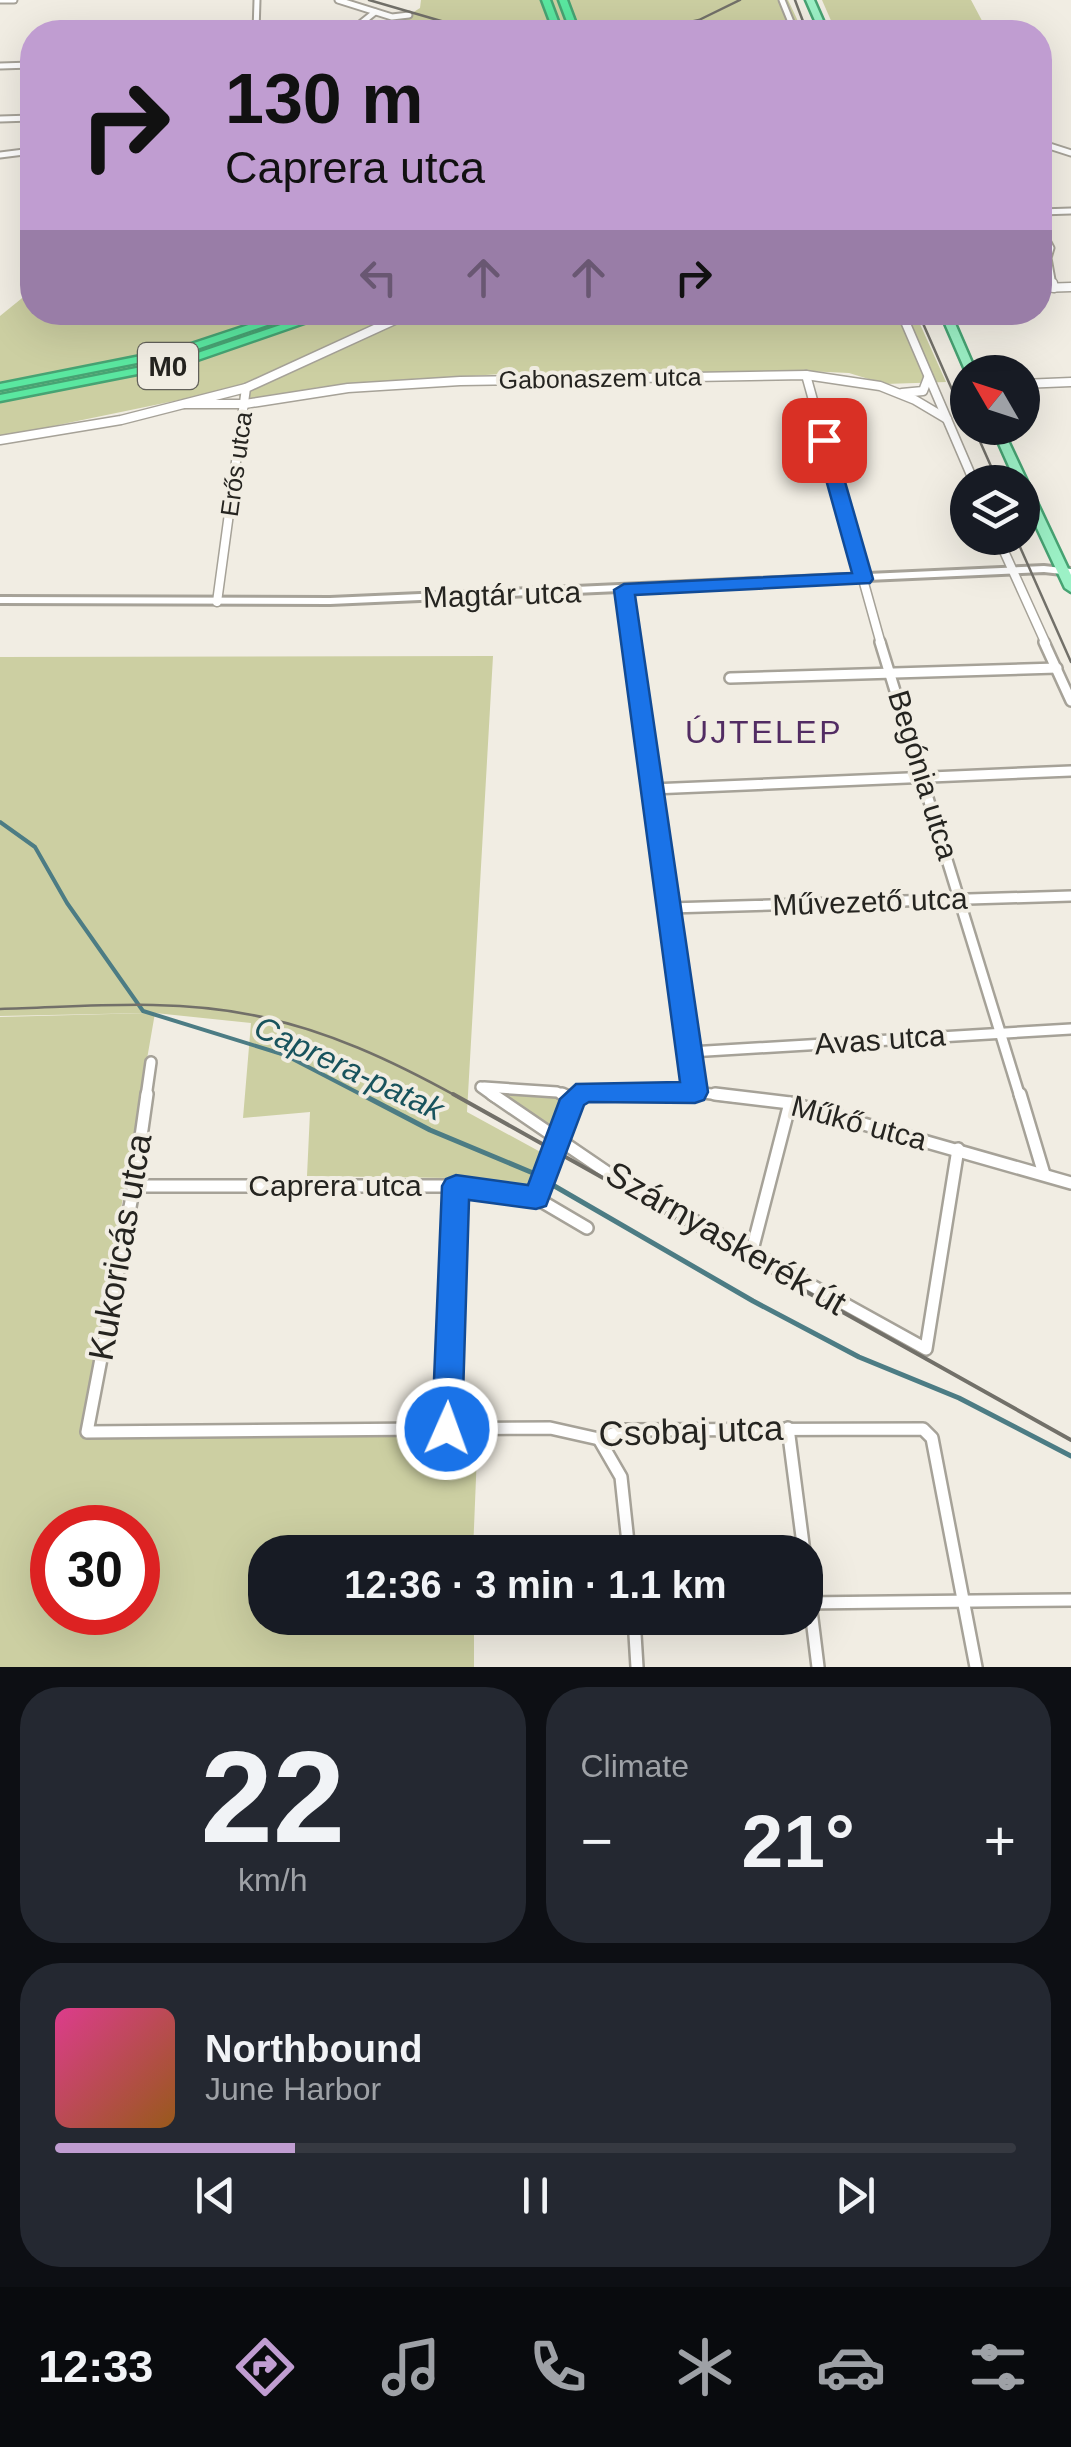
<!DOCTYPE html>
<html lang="en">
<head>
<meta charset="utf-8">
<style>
	:root { --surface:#171b24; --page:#242831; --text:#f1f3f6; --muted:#9ea1a6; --line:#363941; --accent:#c09dd1 }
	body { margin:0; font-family:Arial,sans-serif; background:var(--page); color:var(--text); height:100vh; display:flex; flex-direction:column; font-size:38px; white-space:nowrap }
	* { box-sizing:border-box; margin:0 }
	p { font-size:32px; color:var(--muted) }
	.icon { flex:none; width:55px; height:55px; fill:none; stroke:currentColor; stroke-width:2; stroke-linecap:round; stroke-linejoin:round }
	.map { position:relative; height:1667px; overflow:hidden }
	.panel { display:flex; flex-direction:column; gap:20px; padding:20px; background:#0d0f14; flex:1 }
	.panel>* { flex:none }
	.hud { position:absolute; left:20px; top:20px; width:1032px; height:305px; border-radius:40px; box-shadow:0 10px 40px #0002; background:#c09dd1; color:#111; overflow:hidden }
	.needle { width:65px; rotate:309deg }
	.fabs { position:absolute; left:950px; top:355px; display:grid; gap:20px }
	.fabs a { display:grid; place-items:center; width:90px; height:90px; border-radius:50%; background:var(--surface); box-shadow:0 10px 40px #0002; font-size:50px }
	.speed { position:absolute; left:30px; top:1505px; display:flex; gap:20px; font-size:50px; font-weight:700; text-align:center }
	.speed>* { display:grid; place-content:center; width:130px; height:130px; border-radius:50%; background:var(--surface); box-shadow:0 10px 40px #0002; line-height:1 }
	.speed .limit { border:15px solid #d22; background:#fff; color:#111 }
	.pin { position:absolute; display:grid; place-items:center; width:85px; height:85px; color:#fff; margin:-42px; border-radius:20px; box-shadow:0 5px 15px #0006 }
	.me { position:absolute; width:110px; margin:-55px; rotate:2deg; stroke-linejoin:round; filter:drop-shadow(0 0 8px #0008) }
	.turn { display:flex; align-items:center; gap:35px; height:210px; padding:0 40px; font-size:45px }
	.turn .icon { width:130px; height:130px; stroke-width:2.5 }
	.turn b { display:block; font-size:70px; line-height:85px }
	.lanes { display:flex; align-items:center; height:95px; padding:0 40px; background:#0003; justify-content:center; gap:50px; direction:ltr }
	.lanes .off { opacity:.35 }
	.big { font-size:75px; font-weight:700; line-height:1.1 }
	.panel .tile { flex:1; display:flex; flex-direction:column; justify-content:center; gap:15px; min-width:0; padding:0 35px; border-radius:40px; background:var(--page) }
	.panel .dial { align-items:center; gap:0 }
	.dial b { font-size:130px; line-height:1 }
	.song { display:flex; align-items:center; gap:30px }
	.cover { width:120px; height:120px; border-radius:15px; background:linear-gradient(135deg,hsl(330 70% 55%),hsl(30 70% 35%)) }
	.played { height:10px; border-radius:5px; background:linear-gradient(90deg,var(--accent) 25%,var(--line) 25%) }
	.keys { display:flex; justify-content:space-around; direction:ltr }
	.heat { display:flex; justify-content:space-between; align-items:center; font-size:55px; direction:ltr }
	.panel .tiles { flex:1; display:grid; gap:20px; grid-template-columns:1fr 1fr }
	.tile:last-child { grid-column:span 2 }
	.trip { position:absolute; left:248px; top:1535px; width:575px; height:100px; border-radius:40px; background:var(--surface); box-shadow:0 10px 40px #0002; font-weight:700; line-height:100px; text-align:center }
	.dock { display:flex; height:160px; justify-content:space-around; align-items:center; background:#090b0e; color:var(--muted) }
	.dock .icon { width:70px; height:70px }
	.dock .selected { color:var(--accent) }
	.dock b { font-size:45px; color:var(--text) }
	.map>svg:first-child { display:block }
	.green { fill:#cccfa2; fill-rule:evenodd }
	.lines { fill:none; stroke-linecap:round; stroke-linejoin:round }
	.stream-far1 { stroke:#4c7c84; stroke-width:4 }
	.stream { stroke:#4c7c84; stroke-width:5 }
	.street-far3-casing { stroke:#a6a298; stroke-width:9 }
	.street-far2-casing { stroke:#a6a298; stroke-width:11 }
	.street-far1-casing { stroke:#a6a298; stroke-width:14 }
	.street-casing { stroke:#a6a298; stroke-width:16 }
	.secondary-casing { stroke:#a6a298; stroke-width:6 }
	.primary-casing { stroke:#47a373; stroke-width:5 }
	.highway-casing { stroke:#47a373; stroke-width:5 }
	.street-far3 { stroke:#fff; stroke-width:5 }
	.street-far2 { stroke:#fff; stroke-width:8 }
	.street-far1 { stroke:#fff; stroke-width:9 }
	.street { stroke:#fff; stroke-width:11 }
	.secondary { fill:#fff; fill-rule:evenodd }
	.primary { fill:#9cf1c6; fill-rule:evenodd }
	.highway { fill:#5ae7a0; fill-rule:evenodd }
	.tram-far1 { stroke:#727069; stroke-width:2.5 }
	.tram { stroke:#727069; stroke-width:4 }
	.route { fill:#1a73e8; stroke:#114b97; stroke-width:2.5 }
	.labels { text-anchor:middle; stroke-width:8; stroke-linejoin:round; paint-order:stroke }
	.far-street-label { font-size:25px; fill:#252420; stroke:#f1ede3 }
	.shield { fill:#f1ede3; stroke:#62605a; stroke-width:2.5 }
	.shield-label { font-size:28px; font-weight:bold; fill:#252420 }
	.street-label { font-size:30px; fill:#252420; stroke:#f1ede3 }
	.neighbourhood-label { font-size:32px; letter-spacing:2.5px; fill:#522c63; stroke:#f1ede3 }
	.water-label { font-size:32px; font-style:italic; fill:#18535d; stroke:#f1ede3 }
	.near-street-label { font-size:35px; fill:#252420; stroke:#f1ede3 }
</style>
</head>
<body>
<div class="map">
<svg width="1071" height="1667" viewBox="0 0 1071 1667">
	<rect width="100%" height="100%" fill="#f1ede3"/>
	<!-- green -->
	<g class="green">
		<polygon points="421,0 788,0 803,32 372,32 399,13 409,15 420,8"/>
		<polygon points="822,0 971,0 988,32 836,32"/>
		<polygon points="32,290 32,312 915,313 946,382 885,384 849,373 806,371 646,377 514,373 320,387 241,402 237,388 0,437 0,316"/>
		<path d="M493 656 467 1112 546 1155 530 1191 452 1178 307 1176 310 1112 243 1118 251 1023 155 1013 83 1427 478 1429 473 1552H265V1618H474V1667H0V1017L148 1013 0 1016V657ZM52 1528H138V1612H52Z"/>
		<polygon points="500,1095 558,1096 563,1104 553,1132"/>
	</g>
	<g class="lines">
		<!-- stream-far1 -->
		<polyline class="stream-far1" points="0,822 35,847 67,903 143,1011 285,1055 366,1097"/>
		<!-- stream -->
		<g class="stream">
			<polyline points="361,1094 430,1130 533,1173"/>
			<polyline points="551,1184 753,1301 859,1357 959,1398 1071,1456"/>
		</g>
		<defs>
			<g id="street-far3">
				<polyline points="0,0 14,0"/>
				<polyline points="338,0 392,17 409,15"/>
				<polyline points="782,0 795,32"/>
				<polyline points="256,32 257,0"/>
				<polyline points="350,32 375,12"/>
				<polyline points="0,66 32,65"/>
				<polyline points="0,119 32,118"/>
				<polyline points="1040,143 1071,153"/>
				<polyline points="0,155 32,151"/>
				<polyline points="1040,212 1071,211"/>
				<polyline points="1040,227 1051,248 1048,258 1053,285"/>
			</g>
			<g id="street-far2">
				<polyline points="1053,283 1054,288"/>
				<polyline points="1040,288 1071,287"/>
				<polyline points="901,312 974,482"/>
				<polyline points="806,375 881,644"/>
				<polyline points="1022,384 1071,382"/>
				<polyline points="902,393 923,391 928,378"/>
				<polyline points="185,404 245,404 348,388 460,381 806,375 880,386 915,400 947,419"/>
				<polyline points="0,440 121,420 246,388"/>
				<polyline points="998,538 1046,644"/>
				<polyline points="624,590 632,644"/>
				<polyline points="217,602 246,388 412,312"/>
			</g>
			<g id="street-far1">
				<polyline points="631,642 695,1092"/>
				<polyline points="880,642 1020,1097"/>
				<polyline points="1044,642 1071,701"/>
				<polyline points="730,678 1057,668"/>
				<polyline points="652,789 1071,771"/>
				<polyline points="669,908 1071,896"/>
				<polyline points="690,1052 1071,1029"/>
				<polyline points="481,1087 495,1097"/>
				<polyline points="484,1087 557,1092 568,1097"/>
				<polyline points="146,1097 151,1062"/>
				<polyline points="576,1097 585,1091 695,1092 736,1097"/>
			</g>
			<g id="street">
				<polyline points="147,1094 134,1186 87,1432 550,1428 599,1439 624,1430 923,1429 932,1438 976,1667"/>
				<polyline points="492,1094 608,1173 926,1349 958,1149"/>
				<polyline points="562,1094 573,1099"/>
				<polyline points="715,1094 790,1103 1071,1183"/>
				<polyline points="1020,1094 1044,1174"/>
				<polyline points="134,1186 456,1186 536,1198 587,1228"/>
				<polyline points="536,1198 573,1099 580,1094"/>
				<polyline points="751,1254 790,1103"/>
				<polyline points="788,1428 804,1552"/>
				<polyline points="447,1429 456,1186"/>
				<polyline points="599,1439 621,1477 629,1552"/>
				<polyline points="805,1562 818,1667"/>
				<polyline points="805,1603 1071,1600"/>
				<polyline points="634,1618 637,1667"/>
			</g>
			<polygon id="secondary" points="1044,566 1071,569 1071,575 1044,572 330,604 0,603 0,597 330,598"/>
			<g id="primary">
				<polygon points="806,0 814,0 828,32 820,32"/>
				<polygon points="940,312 950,312 976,372 968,372 968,374 966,372"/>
				<polygon points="992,428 1002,428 1071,575 1071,592 1065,588 1022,496 1022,482 1016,482"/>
			</g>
			<g id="highway">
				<polygon points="542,0 550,0 562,32 554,32"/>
				<polygon points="559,0 567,0 579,32 571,32"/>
				<polygon points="288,312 305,312 182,354 0,390 0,384 176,349"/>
				<polygon points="319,312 336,312 183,365 0,401 0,395 177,360"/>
			</g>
		</defs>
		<!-- street-far3 casing -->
		<use href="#street-far3" class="street-far3-casing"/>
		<!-- street-far2 casing -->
		<use href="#street-far2" class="street-far2-casing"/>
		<!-- street-far1 casing -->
		<use href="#street-far1" class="street-far1-casing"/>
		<!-- street casing -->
		<use href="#street" class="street-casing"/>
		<!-- secondary casing -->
		<use href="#secondary" class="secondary-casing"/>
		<!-- primary casing -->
		<use href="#primary" class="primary-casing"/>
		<!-- highway casing -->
		<use href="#highway" class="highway-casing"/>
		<!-- street-far3 -->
		<use href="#street-far3" class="street-far3"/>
		<!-- street-far2 -->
		<use href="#street-far2" class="street-far2"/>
		<!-- street-far1 -->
		<use href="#street-far1" class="street-far1"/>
		<!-- street -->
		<use href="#street" class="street"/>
		<!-- secondary -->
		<use href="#secondary" class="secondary"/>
		<!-- primary -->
		<use href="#primary" class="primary"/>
		<!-- highway -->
		<use href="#highway" class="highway"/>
		<!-- tram-far1 -->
		<g class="tram-far1">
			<polyline points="369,0 448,23 498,32"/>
			<polyline points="795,0 807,32"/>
			<polyline points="643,32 699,20 740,0"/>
			<polyline points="918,312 968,426"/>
			<polyline points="974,428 998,482"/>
			<polyline points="1016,538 1071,662"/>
			<path d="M0 1009C84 1007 169 998 252 1015 325 1029 393 1061 458 1097"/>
		</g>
		<!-- tram -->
		<polyline class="tram" points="453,1094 1071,1440"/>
	</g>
	<!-- route -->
	<polygon class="route" points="824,435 833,440 873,579 870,583 635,595 708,1092 704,1100 695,1103 589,1102 584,1105 546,1206 536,1209 469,1200 462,1429 457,1439 447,1443 436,1439 432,1429 442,1186 446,1179 456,1175 528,1185 560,1099 576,1084 680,1082 614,590 624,584 852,573 815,440"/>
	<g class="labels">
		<!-- far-street labels -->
		<g class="far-street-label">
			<text transform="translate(600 378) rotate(-1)" y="9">Gabonaszem utca</text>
			<text transform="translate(236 464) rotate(-82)" y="9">Erős utca</text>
		</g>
		<!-- shield labels -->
		<rect class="shield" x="138" y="343" width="60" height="46" rx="8"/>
		<g class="shield-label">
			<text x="168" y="376">M0</text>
		</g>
		<!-- street labels -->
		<g class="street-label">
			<text transform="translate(502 595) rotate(-2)" y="10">Magtár utca</text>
			<text transform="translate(923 775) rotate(73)" y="10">Begónia utca</text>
			<text transform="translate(870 902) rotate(-2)" y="10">Művezető utca</text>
			<text transform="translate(880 1040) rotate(-4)" y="10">Avas utca</text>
			<text transform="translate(859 1123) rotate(15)" y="10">Műkő utca</text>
			<text x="335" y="1196">Caprera utca</text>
		</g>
		<!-- neighbourhood labels -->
		<g class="neighbourhood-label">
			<text x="764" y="743">ÚJTELEP</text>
		</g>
		<!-- water labels -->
		<g class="water-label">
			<text transform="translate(349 1068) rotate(25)" y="11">Caprera-patak</text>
		</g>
		<!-- near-street labels -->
		<g class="near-street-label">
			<text transform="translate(726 1238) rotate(30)" y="12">Szárnyaskerék út</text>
			<text transform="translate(120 1247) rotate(-80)" y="12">Kukoricás utca</text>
			<text transform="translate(691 1431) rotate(-2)" y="12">Csobaj utca</text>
		</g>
	</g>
</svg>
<div class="fabs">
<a><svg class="needle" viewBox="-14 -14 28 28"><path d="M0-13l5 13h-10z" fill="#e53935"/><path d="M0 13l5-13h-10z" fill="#9ea1a6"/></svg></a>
<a><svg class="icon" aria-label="layers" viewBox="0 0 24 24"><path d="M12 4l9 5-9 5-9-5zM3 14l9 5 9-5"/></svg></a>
</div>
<div class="speed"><div class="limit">30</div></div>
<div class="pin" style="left:824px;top:440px;background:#d93025"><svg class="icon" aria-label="arrive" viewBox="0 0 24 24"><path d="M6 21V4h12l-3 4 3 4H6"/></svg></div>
<svg class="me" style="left:447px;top:1429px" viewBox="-20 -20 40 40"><circle r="17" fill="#1a73e8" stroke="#fff" stroke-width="3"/><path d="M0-11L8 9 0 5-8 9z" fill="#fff"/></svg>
<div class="trip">12:36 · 3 min · 1.1 km</div>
<div class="hud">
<div class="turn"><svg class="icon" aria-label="right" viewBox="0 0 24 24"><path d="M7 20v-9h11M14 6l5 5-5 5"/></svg><div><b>130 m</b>Caprera utca</div></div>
<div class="lanes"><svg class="icon off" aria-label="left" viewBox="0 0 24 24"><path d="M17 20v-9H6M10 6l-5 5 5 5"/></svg><svg class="icon off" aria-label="ahead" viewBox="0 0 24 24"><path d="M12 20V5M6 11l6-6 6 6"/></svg><svg class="icon off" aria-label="ahead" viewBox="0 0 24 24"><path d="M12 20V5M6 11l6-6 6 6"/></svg><svg class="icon" aria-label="right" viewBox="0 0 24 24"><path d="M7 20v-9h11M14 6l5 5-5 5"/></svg></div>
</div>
</div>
<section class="panel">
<div class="tiles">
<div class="tile dial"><b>22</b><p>km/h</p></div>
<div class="tile"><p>Climate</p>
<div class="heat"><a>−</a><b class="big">21°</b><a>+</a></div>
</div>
<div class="tile">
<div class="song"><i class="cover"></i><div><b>Northbound</b><p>June Harbor</p></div></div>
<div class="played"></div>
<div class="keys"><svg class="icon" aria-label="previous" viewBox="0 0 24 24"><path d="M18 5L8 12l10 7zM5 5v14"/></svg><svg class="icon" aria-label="pause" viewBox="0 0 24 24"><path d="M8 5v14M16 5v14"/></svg><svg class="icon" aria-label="next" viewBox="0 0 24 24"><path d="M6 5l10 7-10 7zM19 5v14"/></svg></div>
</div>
</div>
</section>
<nav class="dock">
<b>12:33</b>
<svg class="icon selected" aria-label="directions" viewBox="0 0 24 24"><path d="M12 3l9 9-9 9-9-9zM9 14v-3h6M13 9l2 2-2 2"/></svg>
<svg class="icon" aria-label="music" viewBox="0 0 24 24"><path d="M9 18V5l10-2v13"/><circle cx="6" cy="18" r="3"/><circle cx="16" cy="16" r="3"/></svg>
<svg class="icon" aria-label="phone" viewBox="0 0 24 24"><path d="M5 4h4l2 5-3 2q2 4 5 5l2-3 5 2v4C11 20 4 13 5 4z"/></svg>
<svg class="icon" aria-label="climate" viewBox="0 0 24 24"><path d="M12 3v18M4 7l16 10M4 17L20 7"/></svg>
<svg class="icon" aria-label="car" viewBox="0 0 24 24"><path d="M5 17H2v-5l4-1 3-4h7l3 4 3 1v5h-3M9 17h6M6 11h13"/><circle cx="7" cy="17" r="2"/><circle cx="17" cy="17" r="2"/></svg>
<svg class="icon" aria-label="filters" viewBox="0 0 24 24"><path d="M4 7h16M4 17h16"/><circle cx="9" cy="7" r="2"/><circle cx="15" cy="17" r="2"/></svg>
</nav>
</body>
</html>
